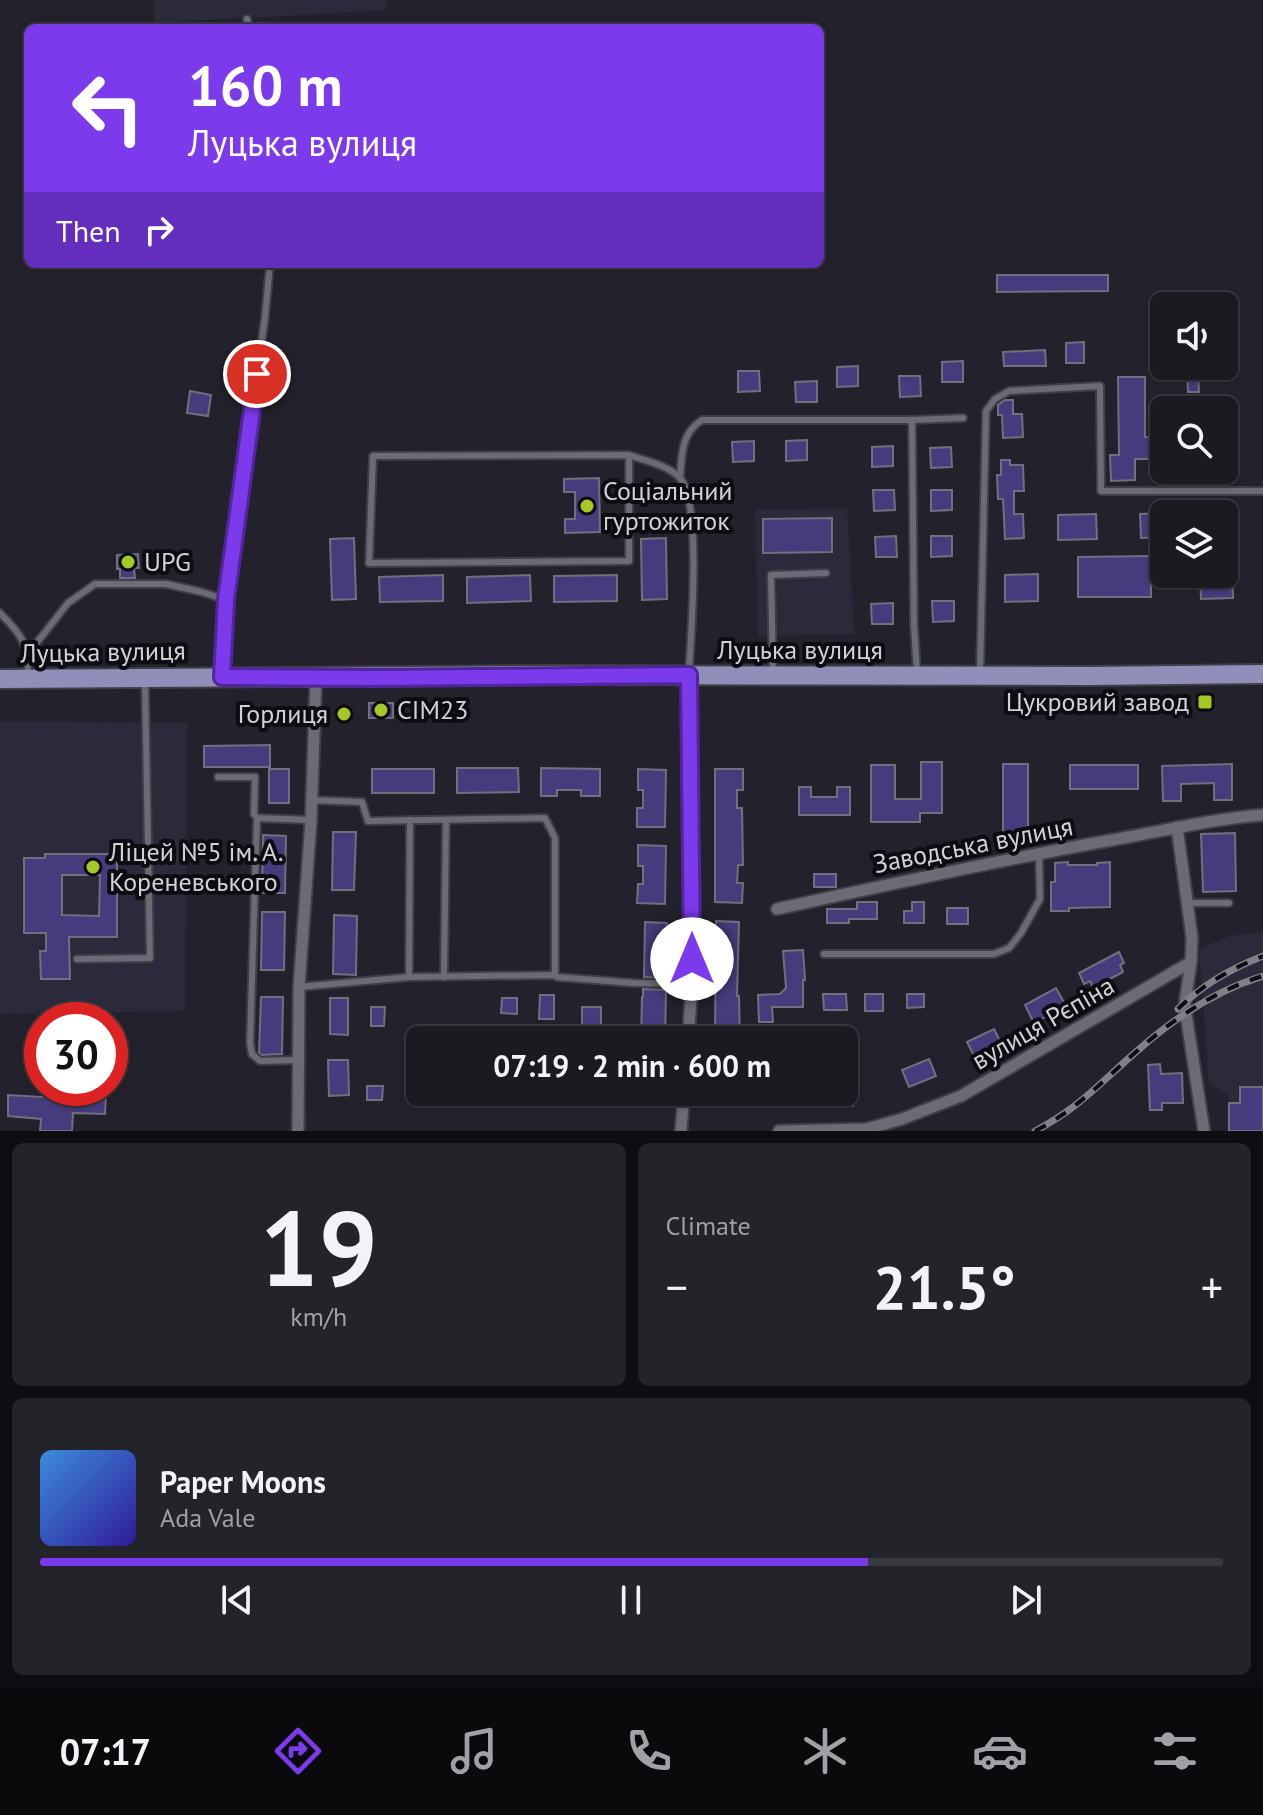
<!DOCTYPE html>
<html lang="en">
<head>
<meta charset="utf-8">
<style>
	:root { --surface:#1a1a21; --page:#23232a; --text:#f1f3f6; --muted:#9fa1a5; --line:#38383f; --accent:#7c3aed }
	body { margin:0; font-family:"PT Sans",sans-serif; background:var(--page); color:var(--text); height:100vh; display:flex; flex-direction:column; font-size:30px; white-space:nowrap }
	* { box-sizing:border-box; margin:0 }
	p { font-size:26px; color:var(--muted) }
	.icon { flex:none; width:44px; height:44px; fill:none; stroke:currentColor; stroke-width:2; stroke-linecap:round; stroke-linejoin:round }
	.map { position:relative; height:1131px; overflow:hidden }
	.drawer { display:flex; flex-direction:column; gap:12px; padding:12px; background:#0e0e12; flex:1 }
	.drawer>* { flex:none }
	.hud { position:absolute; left:24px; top:24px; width:800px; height:244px; border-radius:12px; box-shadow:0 2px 6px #0004,0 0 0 2px var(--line); background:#7c3aed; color:#fff; overflow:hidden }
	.tools { position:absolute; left:1150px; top:292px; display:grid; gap:16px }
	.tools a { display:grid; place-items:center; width:88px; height:88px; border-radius:12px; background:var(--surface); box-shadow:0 2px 6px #0004,0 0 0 2px var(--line); font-size:40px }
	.speed { position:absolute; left:24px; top:1002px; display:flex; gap:16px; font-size:40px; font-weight:700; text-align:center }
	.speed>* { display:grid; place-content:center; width:104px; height:104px; border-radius:50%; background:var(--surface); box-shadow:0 2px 6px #0004,0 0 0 2px var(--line); line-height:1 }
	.speed .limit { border:12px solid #d22; background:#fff; color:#111 }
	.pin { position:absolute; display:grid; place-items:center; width:68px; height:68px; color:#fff; margin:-34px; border:4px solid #fff; border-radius:50%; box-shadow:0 2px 8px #0007 }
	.me { position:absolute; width:88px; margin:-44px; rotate:0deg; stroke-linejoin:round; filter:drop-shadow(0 0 6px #0008) }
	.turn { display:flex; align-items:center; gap:28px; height:168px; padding:0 32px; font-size:36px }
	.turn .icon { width:104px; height:104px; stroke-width:2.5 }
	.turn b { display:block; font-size:56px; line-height:68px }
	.then { display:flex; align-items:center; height:76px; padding:0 32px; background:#0003; gap:16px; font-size:30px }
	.big { font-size:60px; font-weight:800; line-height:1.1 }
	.drawer .card { flex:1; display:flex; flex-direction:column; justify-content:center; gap:12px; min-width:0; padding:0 28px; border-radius:12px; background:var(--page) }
	.drawer .dial { align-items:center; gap:0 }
	.dial b { font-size:104px; line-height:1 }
	.song { display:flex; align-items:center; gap:24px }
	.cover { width:96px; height:96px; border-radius:12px; background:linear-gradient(135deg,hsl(210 70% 55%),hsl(250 70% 35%)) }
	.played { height:8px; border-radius:4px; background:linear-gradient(90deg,var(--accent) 70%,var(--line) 70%) }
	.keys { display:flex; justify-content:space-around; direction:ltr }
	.heat { display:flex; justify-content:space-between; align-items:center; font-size:44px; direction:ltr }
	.drawer .tiles { flex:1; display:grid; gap:12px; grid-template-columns:1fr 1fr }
	.card:last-child { grid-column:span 2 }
	.trip { position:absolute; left:406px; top:1026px; width:452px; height:80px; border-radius:12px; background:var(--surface); box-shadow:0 2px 6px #0004,0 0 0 2px var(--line); font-weight:800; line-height:80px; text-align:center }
	.tab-bar { display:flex; height:128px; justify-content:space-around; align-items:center; background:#0a0a0d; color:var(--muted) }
	.tab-bar .icon { width:56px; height:56px }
	.tab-bar .active { color:var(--accent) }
	.tab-bar b { font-size:36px; color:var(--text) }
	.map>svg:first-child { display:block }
	.built { fill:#2b2a3a }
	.building { fill:#463c7d; stroke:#70707c; stroke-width:2; fill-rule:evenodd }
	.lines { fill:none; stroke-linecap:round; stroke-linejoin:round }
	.lane-casing { stroke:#3f3f47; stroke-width:10 }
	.street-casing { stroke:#3f3f47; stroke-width:15 }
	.primary-casing { stroke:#3f3f47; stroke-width:22 }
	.lane { stroke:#6b6b76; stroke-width:6 }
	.street { stroke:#6b6b76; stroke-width:11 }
	.primary { stroke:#918eb9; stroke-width:18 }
	.rail-casing { stroke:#818088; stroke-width:7 }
	.rail { stroke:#0d0c11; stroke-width:4; stroke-dasharray:12; stroke-linecap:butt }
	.route-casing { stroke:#51269a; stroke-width:20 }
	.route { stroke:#7c3aed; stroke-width:14 }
	.poi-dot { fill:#a4c825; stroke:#0d0c11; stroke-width:3 }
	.labels { text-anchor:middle; stroke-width:8; stroke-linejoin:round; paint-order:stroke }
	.poi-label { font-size:26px; fill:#d1d1d7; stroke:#0d0c11; text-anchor:start }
	.street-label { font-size:26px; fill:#d1d1d7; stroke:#0d0c11 }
</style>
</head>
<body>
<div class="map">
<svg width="1263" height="1131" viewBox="0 0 1263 1131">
	<rect width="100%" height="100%" fill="#23222c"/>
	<!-- built -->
	<g class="built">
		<polygon points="154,0 386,0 387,10 155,23"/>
		<polygon points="847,508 854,634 758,636 755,510"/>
		<polygon points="0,721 187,723 185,1011 0,1014"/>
		<polygon points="1263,932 1263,1131 1229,1131 1229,1095 1209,1084 1199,949 1229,936"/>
	</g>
	<!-- building -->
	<g class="building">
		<polygon points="997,275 1108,275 1108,291 997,292"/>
		<polygon points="1084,342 1084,363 1066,363 1066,343"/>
		<polygon points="1045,350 1046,366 1004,366 1003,352"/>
		<polygon points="963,361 963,382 942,382 942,362"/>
		<polygon points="858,366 858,386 837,387 837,367"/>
		<polygon points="738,371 759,371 760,391 738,392"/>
		<polygon points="1187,374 1198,374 1199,392 1188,392"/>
		<polygon points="899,376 920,376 921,396 900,397"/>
		<polygon points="1118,377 1145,377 1145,437 1164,437 1164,459 1135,459 1135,480 1111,481 1110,455 1119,455"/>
		<polygon points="817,381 817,402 796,402 795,382"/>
		<polygon points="190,391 211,395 208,416 187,413"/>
		<polygon points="1005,400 1013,400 1013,414 1022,414 1023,437 1003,438 1002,415 998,415 998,405"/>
		<polygon points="807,440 807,460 786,461 786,441"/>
		<polygon points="754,441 754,461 733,462 732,442"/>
		<polygon points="893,446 893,466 872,467 872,447"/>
		<polygon points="951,447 952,467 931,468 930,448"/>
		<polygon points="1001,460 1010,460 1010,465 1023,465 1024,491 1014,491 1014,514 1023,514 1024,538 1005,539 1003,499 998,499 997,475 1001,475"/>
		<polygon points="599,478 600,532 565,533 565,519 575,519 575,492 564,492 564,479"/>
		<polygon points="873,490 894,490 895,510 874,511"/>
		<polygon points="931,490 952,490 952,510 931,511"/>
		<polygon points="1164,513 1164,537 1141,538 1140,514"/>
		<polygon points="1096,514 1097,539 1058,540 1058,515"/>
		<polygon points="832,518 832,552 763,553 763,519"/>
		<polygon points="896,536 897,557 876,557 875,537"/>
		<polygon points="931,536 952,536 952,556 931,557"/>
		<polygon points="354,538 356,599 332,600 330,539"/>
		<polygon points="666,538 667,599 642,600 641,539"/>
		<polygon points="138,554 139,568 134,568 135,578 120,578 120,569 117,569 117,555"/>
		<polygon points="1151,556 1151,597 1078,597 1078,557"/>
		<polygon points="1038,574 1038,601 1005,602 1005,575"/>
		<polygon points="1200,574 1232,574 1233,598 1201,599"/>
		<polygon points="443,575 443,601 380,602 379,577"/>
		<polygon points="530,575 531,601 467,603 467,577"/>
		<polygon points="617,575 617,601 554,602 554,576"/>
		<polygon points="932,601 954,601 954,621 933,622"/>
		<polygon points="893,603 893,624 872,624 871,604"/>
		<rect x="369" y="703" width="24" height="15"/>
		<polygon points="270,745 270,767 204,767 204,746"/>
		<polygon points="921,762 942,762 942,813 920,813 920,822 871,822 871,765 895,765 895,799 921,799"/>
		<rect x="1003" y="764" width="25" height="68"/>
		<polygon points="1232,764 1232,800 1214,800 1214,783 1181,784 1181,801 1163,801 1162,766"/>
		<rect x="1070" y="765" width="68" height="24"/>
		<polygon points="457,768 518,768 519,792 457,793"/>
		<polygon points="541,768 600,769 600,796 581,796 581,790 557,790 557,796 541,796"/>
		<rect x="269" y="769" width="20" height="34"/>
		<rect x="372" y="769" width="62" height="24"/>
		<polygon points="638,769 666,770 665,827 637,827 637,808 643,808 643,790 638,790"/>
		<polygon points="715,769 743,769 743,790 737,790 737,808 742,808 743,865 738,865 737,883 743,883 742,903 715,902"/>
		<polygon points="799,787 811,787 811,797 837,797 837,787 850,787 850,815 799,815"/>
		<polygon points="333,832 356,832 354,890 332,890"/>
		<polygon points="1235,833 1236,891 1203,892 1201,834"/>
		<polygon points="263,835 286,836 285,893 262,893"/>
		<polygon points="638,845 666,846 665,904 637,903 638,884 643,884 643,866 638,866"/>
		<path d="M45 854H117V937H69L70 979H41L40 951H46V933H24V858H45ZM62 875H100L99 916 62 915Z"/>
		<polygon points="1068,862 1068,865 1097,865 1097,863 1110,862 1110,907 1069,908 1069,911 1051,911 1051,882 1055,882 1055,863"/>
		<rect x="814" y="874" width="22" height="13"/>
		<polygon points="857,902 877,902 877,919 849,919 849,923 827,923 827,909 857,909"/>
		<polygon points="912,902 924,902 924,923 904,923 904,911 912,911"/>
		<rect x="947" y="908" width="21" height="16"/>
		<polygon points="262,912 285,912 284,970 261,970"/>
		<polygon points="334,915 357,916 356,975 333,974"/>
		<polygon points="716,921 739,922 737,996 739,996 740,1040 715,1040"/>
		<polygon points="645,922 667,923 666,978 644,977"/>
		<polygon points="803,950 805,980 803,980 803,1007 772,1007 773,1022 759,1022 758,995 780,994 786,988 783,951"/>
		<polygon points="1119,952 1124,963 1120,965 1123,972 1093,988 1090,981 1084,984 1079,973"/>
		<polygon points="1056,988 1066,1006 1034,1023 1025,1005"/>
		<polygon points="643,989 666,990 665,1040 641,1040 642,997 643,997"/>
		<polygon points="823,994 846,994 847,1010 824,1010"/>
		<rect x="865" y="994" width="18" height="17"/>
		<polygon points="907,994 924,994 924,1007 907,1008"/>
		<polygon points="540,995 554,995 554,1019 539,1019"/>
		<polygon points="261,997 283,997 282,1054 262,1055 259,1053"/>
		<polygon points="330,998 348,998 348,1035 330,1034"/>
		<polygon points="502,998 517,998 517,1014 501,1013"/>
		<polygon points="371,1007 385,1007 384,1026 371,1026"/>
		<rect x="582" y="1007" width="19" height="19"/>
		<polygon points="994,1029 1002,1045 975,1058 967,1042"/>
		<polygon points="929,1059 936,1076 909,1087 902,1070"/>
		<polygon points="328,1060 348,1060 349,1095 329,1096"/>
		<polygon points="1160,1064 1161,1074 1182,1073 1183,1103 1162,1103 1162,1110 1150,1110 1148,1065"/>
		<polygon points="844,1071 852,1071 853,1106 829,1106 829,1092 844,1092"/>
		<polygon points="367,1086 383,1086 382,1100 367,1100"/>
		<polygon points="1240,1087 1263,1087 1263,1131 1229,1131 1229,1103 1240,1103"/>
		<polygon points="42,1088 74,1088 74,1090 106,1092 105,1114 73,1113 72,1131 40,1131 41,1119 8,1116 8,1095 42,1097"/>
		<rect x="419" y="1092" width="38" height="13"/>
		<rect x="499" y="1092" width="18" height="11"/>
		<polygon points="540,1092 560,1092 560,1105 541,1106"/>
	</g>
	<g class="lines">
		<defs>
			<g id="lane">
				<polyline points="247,19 249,28"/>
				<polyline points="912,420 963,418"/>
				<path d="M629 455V561L369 563 373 456 629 455C646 461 668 465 680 478 702 504 691 633 689 671"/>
				<path d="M680 478C682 454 681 433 702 420H912L914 625 917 673"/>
				<path d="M0 613C22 635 28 643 28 676"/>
				<polyline points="28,654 68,603 95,584 166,584 202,592 226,600"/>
				<polyline points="773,672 771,575 826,573"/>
				<polyline points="223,673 226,600 265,317 270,264"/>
				<polyline points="980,674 986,411 995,399 1009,391 1100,386 1101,491 1263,491"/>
				<polyline points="218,777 255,777 254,814 257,818"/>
				<polyline points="311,800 362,802 368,821 545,818 555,838 555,975"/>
				<polyline points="1187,903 1229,903"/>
				<polyline points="824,954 994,954 1009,948 1021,933 1040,899 1039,853"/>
				<polyline points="77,959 150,958 145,681"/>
				<polyline points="409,977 410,820"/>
				<polyline points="444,977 446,820"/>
				<polyline points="299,987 409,977 555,975 557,977 634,983 692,984"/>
				<polyline points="299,1060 260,1061 252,1054 250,1043 257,818 311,820"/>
			</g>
			<g id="street">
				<path d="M777 909C887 885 996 861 1106 841 1159 832 1210 819 1263 815"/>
				<polyline points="1191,962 1185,1002 1186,1014 1204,1131"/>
				<polyline points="688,1040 692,984 689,675"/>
				<polyline points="298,1131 299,987 311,820 316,678"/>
				<polyline points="681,1131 684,1092"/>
				<polyline points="779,1131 866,1129 902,1119 961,1096 1191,962 1192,938 1177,827"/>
			</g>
			<polyline id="primary" points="0,679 551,675 1089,676 1263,674"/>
		</defs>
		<!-- lane casing -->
		<use href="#lane" class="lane-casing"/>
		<!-- street casing -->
		<use href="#street" class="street-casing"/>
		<!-- primary casing -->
		<use href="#primary" class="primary-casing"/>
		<!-- lane -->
		<use href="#lane" class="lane"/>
		<!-- street -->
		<use href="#street" class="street"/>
		<!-- primary -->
		<use href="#primary" class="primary"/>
		<defs>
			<g id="rail">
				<path d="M1178 1009C1202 985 1232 968 1263 956"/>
				<path d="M1035 1131C1078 1109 1101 1082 1137 1051 1173 1019 1216 990 1263 976"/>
			</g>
		</defs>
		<!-- rail casing -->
		<use href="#rail" class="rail-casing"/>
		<!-- rail -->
		<use href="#rail" class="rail"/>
	</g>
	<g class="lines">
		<defs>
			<polyline id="route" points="257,374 226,600 222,677 373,678 689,675 692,959"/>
		</defs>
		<!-- route casing -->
		<use href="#route" class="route-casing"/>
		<!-- route -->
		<use href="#route" class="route"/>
	</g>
	<!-- markers -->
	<g class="poi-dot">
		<circle cx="587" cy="506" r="8"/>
		<circle cx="128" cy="562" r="8"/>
		<rect x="1197" y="694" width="16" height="16" rx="4"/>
		<circle cx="381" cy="710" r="8"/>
		<circle cx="344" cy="714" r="8"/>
		<circle cx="93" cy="867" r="8"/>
	</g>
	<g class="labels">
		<!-- poi labels -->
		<g class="poi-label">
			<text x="603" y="500">Соціальний<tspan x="603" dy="30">гуртожиток</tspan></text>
			<text x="144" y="571">UPG</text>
			<text x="1189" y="711" text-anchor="end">Цукровий завод</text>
			<text x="397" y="719">СІМ23</text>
			<text x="328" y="723" text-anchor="end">Горлиця</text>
			<text x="109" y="861">Ліцей №5 ім. А.<tspan x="109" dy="30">Кореневського</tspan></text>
		</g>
		<!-- street labels -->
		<g class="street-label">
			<text x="800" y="659">Луцька вулиця</text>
			<text transform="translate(103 652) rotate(-1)" y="9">Луцька вулиця</text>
			<text transform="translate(973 845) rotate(-11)" y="9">Заводська вулиця</text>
			<text transform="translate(1043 1023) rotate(-30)" y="9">вулиця Рєпіна</text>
		</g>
	</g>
</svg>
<div class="tools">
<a><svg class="icon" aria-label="sound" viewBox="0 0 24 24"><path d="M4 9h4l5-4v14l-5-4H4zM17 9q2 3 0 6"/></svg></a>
<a><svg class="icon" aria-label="search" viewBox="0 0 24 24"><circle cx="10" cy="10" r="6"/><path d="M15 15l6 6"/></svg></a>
<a><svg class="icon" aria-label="layers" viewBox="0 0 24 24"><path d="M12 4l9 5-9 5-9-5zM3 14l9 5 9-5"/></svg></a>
</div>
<div class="speed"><div class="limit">30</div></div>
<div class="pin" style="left:257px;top:374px;background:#d93025"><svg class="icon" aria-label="arrive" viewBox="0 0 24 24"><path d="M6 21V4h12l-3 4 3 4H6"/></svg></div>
<svg class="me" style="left:692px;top:959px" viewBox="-20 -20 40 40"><circle r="19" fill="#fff"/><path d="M0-13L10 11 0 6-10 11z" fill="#7c3aed"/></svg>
<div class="trip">07:19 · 2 min · 600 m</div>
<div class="hud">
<div class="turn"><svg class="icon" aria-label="left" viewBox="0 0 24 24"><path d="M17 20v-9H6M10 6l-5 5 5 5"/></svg><div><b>160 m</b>Луцька вулиця</div></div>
<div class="then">Then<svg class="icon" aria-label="right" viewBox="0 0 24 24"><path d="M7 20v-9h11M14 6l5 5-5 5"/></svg></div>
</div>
</div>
<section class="drawer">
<div class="tiles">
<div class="card dial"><b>19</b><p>km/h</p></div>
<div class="card"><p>Climate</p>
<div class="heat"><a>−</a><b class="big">21.5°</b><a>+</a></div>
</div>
<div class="card">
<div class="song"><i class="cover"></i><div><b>Paper Moons</b><p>Ada Vale</p></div></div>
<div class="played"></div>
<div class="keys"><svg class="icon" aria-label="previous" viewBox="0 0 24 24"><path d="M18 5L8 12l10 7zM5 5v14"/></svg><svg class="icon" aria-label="pause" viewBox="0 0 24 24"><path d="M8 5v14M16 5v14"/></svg><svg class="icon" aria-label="next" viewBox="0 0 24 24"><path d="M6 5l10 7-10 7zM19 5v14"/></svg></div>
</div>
</div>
</section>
<nav class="tab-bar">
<b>07:17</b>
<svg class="icon active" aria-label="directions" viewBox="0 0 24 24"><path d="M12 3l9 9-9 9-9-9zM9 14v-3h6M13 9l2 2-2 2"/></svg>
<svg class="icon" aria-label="music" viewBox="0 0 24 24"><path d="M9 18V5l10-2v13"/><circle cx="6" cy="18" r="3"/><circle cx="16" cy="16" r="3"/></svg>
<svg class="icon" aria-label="phone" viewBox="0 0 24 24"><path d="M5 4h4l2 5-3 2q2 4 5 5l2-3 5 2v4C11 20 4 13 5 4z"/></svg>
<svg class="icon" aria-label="climate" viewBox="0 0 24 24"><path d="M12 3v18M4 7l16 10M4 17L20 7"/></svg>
<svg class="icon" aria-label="car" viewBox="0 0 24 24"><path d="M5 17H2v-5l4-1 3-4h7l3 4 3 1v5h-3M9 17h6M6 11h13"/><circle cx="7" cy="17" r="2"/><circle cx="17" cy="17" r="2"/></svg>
<svg class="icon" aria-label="filters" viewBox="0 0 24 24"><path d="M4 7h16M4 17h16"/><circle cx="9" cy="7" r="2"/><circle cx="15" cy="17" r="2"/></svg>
</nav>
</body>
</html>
